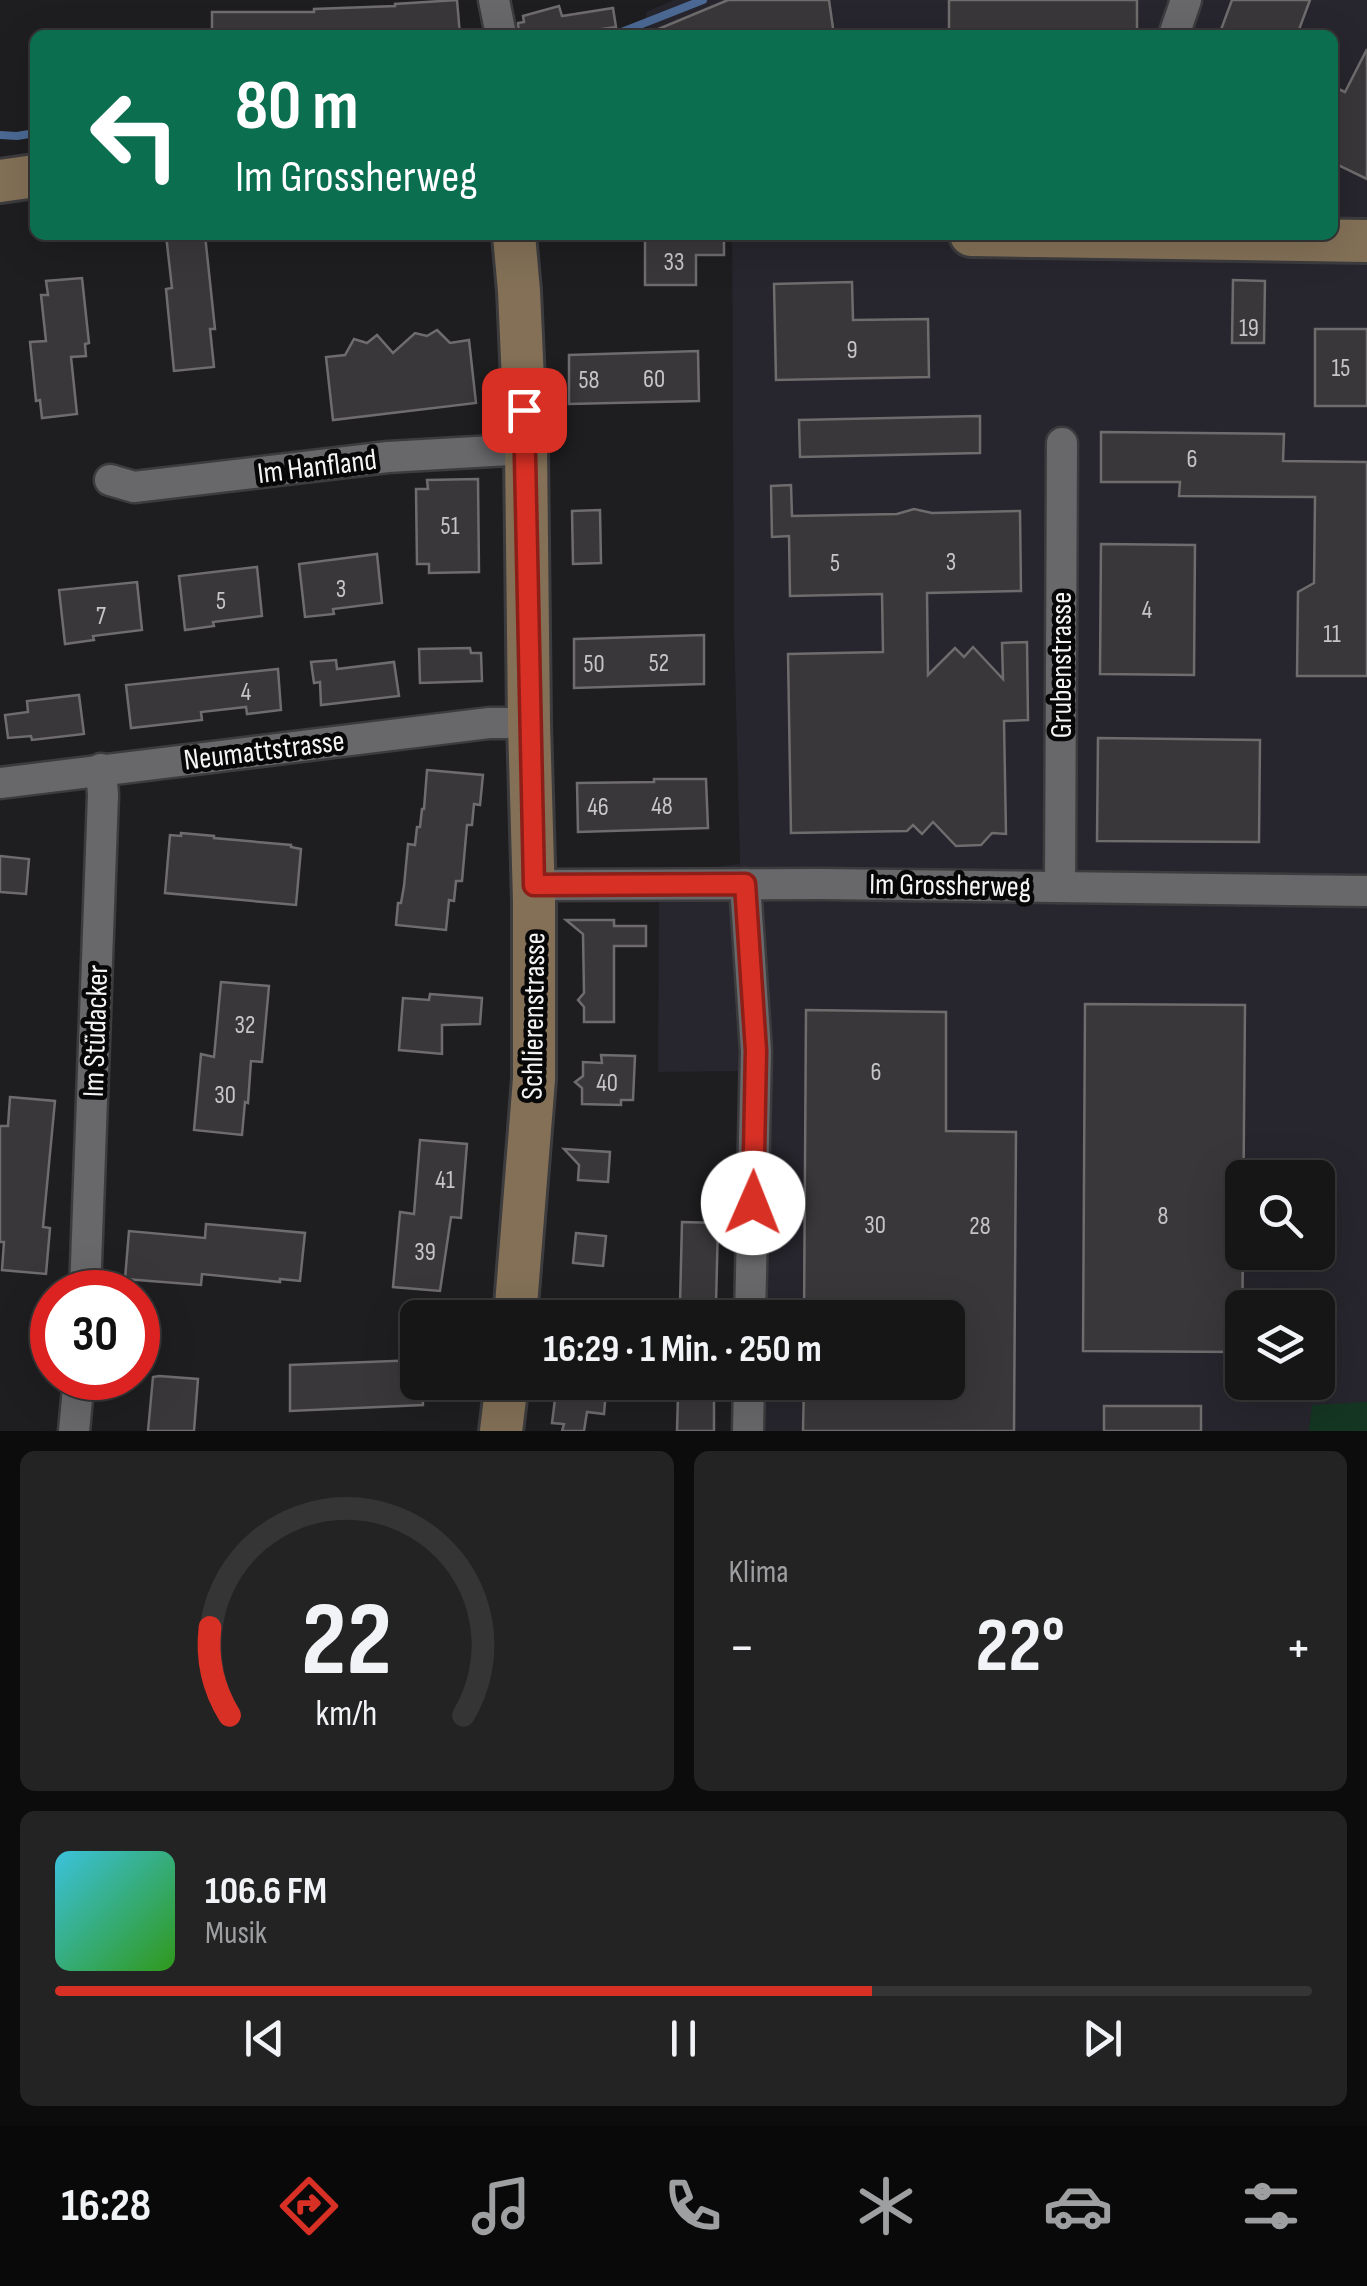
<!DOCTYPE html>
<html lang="de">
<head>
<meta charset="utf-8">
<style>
	:root { --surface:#161617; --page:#232324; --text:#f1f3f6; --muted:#9e9fa1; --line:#353536; --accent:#d93025 }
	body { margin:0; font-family:"Sofia Sans Condensed",sans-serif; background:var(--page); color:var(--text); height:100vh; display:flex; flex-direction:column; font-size:38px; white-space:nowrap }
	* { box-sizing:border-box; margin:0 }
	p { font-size:32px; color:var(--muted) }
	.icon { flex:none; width:55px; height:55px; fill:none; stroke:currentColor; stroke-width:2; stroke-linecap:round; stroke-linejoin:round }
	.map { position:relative; height:1431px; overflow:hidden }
	.side { display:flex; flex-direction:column; gap:20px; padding:20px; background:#0c0c0d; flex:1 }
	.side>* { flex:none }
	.banner { position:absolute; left:30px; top:30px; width:1308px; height:210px; border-radius:15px; box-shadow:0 10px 40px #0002,0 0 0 2px var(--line); background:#0b6e4f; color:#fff; overflow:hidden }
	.buttons { position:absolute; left:1225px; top:1160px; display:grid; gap:20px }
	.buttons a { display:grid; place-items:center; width:110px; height:110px; border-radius:15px; background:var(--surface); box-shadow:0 10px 40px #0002,0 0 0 2px var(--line); font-size:50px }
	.speed { position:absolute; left:30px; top:1270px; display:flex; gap:20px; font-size:50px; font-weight:700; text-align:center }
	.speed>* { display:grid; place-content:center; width:130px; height:130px; border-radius:50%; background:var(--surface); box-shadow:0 10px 40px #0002,0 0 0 2px var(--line); line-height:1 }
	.speed .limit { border:15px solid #d22; background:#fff; color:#111 }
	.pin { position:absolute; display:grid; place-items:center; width:85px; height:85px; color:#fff; margin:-42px; border-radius:20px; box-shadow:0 5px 15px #0006 }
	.me { position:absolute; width:110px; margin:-55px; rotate:1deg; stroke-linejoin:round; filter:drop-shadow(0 0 8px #0008) }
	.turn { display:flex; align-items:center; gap:35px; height:210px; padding:0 40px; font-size:45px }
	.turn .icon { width:130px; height:130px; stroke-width:2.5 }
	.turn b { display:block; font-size:70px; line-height:85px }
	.big { font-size:75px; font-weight:700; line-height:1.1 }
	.side .tile { flex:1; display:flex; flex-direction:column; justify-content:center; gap:15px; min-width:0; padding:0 35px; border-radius:15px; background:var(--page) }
	.side .dial { align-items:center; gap:0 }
	.dial svg { height:260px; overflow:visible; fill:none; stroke:var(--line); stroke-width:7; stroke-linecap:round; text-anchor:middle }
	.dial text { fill:var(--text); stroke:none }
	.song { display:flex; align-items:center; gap:30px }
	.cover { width:120px; height:120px; border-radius:15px; background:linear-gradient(135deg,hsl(190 70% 55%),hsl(110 70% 35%)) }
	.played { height:10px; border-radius:5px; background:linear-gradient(90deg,var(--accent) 65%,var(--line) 65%) }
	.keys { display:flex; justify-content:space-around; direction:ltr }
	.heat { display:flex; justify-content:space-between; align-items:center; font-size:55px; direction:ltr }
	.side .tiles { flex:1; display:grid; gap:20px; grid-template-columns:1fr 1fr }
	.tile:last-child { grid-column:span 2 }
	.trip { position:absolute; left:400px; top:1300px; width:565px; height:100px; border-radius:15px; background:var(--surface); box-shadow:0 10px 40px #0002,0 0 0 2px var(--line); font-weight:700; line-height:100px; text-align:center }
	.dock { display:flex; height:160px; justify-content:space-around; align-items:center; background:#090909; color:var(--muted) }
	.dock .icon { width:70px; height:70px }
	.dock .active { color:var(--accent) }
	.dock b { font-size:45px; color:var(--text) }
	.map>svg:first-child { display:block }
	.built { fill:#27252d; fill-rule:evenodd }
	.green { fill:#143622 }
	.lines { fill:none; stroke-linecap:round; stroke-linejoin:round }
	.stream { stroke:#4b6994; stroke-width:8 }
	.building { fill:#393739; stroke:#6f6c6e; stroke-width:2.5 }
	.street-casing { stroke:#3c3b3d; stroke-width:35 }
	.secondary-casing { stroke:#3c3b3d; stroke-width:48 }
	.street { stroke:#68676a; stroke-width:30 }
	.secondary { stroke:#837057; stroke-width:42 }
	.route-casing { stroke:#8d1f18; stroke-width:25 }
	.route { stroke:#d93025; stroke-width:18 }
	.labels { text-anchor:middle; stroke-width:9; stroke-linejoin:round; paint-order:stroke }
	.number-label { font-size:25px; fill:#c5c5c6 }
	.street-label { font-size:30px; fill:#f4f4f5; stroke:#080708 }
</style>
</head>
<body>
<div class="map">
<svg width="1367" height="1431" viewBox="0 0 1367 1431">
	<rect width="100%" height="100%" fill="#1e1d1f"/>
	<!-- built -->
	<path class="built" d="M674 0H1367V1431H739L740 1383 948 1382V1318L741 1317 743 1071 658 1072 659 873 740 864 734 630 732 235H1332V35H647L646 12ZM1242 1178H1318V1252H1242ZM1242 1308H1318V1382H1242Z"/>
	<!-- green -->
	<polygon class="green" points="1367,1402 1367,1431 1309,1431 1312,1405"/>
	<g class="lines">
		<!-- stream -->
		<g class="stream">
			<polyline points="614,35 703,0"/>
			<polyline points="0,135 17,136 35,133"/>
		</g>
	</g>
	<!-- building -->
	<g class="building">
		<polygon points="457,0 460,35 212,35 212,12 314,12 314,9 395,6 395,4"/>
		<polygon points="728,0 829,0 834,35 644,35"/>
		<polygon points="949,0 1137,0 1137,35 949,34"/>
		<polygon points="1232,0 1310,0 1297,35 1219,35"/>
		<polygon points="559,6 562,16 613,8 616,27 581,32 582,35 519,35 518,23 524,22 523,16"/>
		<polygon points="1367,49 1367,179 1332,162 1332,86 1345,92"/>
		<polygon points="166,235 205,235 215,329 210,329 214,367 174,371 166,289 172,288"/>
		<polygon points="645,235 724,235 724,255 696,255 696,285 645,285"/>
		<polygon points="82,278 89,343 85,344 86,356 71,357 77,414 42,418 40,400 36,401 30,342 46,341 41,295 48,295 46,281"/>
		<polygon points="1233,280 1265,281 1264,343 1232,343"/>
		<polygon points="852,282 853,320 928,319 929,377 776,380 774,284"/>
		<rect x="1315" y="329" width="52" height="77"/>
		<polygon points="437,330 450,343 469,340 476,403 333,420 326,357 345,355 354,339 367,343 377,335 393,353 415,333 427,336"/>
		<polygon points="698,351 699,401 569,404 569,355"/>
		<polygon points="980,416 980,453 800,457 799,420"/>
		<polygon points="1101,432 1284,434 1283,461 1367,462 1367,676 1297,676 1298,592 1314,583 1315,497 1179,496 1180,482 1101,482"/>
		<polygon points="478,479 479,572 429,573 429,564 417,564 416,489 428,489 427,480"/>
		<polygon points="791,485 792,516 897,514 914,509 932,513 1020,511 1021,591 927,593 928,675 955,648 964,657 973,647 1003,679 1002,643 1027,642 1028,720 1004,721 1006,834 992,833 981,845 956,846 933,822 922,834 913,825 907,831 791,833 788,654 883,652 882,594 790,596 789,536 772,537 771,486"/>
		<polygon points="600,510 601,563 573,564 572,511"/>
		<polygon points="1101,544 1195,545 1194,675 1100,674"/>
		<polygon points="377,554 382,603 333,609 334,614 305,617 299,564"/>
		<polygon points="257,567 262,616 213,622 214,626 185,630 179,576"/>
		<polygon points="137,582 142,630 93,636 94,640 65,644 59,590"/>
		<polygon points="704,635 704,684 574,688 574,639"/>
		<polygon points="470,648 471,653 481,653 482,681 420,683 419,649"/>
		<polygon points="336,660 337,669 394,662 399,696 321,705 320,682 314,683 311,662"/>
		<polygon points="278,669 281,710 247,714 246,707 201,712 202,720 131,728 126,685"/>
		<polygon points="79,695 84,734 32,740 31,736 8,738 5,715 28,712 27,701"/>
		<polygon points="1098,738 1260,740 1259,842 1097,841"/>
		<polygon points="427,770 483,775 480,805 474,804 472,825 467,825 462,881 456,881 454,901 449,900 446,930 396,925 398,903 401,903 404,886 408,844 415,845 417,827 420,827 422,809 424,809"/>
		<polygon points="654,779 706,779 708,828 578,832 577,783 654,782"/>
		<polygon points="181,833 214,836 214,838 291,845 291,847 301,849 296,905 165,893 170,835 181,836"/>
		<polygon points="0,856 29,859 26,894 0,892"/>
		<polygon points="566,920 614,920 614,926 646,926 646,946 614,946 614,1022 584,1022 584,1007 578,1000 584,993 583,934"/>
		<polygon points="221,982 269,986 262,1062 251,1061 248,1103 245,1102 242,1135 194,1130 201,1054 214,1057"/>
		<polygon points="430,994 482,998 480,1024 442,1025 442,1054 399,1050 403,998 429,1000"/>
		<polygon points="1085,1004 1245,1005 1242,1352 1083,1351"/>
		<polygon points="806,1010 946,1012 946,1131 1016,1132 1014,1431 803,1431 804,1382 948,1382 948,1318 804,1318"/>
		<polygon points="601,1055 635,1056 633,1100 621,1100 621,1105 582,1104 582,1088 575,1082 583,1076 583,1062 602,1063"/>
		<polygon points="10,1097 55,1101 43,1227 50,1228 46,1274 2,1270 4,1242 0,1242 0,1126 8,1126"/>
		<polygon points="420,1140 467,1144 461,1218 451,1217 440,1291 393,1287 400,1212 414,1214"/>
		<polygon points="564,1149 610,1152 608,1182 578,1180 579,1165"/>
		<polygon points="682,1222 718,1223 716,1305 680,1304"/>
		<polygon points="206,1224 305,1233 300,1281 280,1279 280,1282 202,1274 201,1285 125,1279 129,1231 205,1238"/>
		<polygon points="576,1233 606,1236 603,1266 573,1263"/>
		<polygon points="418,1360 418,1382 422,1382 423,1405 290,1411 290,1365"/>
		<polygon points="159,1376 198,1379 194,1431 148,1431 153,1377"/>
		<polygon points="574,1387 606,1391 604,1414 587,1412 584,1431 562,1431 564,1424 552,1423 556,1391 573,1393"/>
		<polygon points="678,1395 704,1395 704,1399 714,1399 714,1431 677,1431"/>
		<rect x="1104" y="1406" width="97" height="25"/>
	</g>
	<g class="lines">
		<defs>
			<g id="street">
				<polyline points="494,0 501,35"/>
				<polyline points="1174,35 1186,0"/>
				<polyline points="110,480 134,487 388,457 526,449"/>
				<polyline points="0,783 489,723 529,723"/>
				<polyline points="745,884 756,1051 750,1318"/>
				<polyline points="534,885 820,884 1367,891"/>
				<polyline points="1060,887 1062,443"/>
				<polyline points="85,1292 103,795 101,769"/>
				<polyline points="74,1431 79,1378"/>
				<polyline points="748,1431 749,1382"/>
			</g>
			<g id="secondary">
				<polyline points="0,181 35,176"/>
				<polyline points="514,235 519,291 526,449 529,723 534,901 534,1079 515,1318"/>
				<polyline points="971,235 1367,241"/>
				<polyline points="501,1431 507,1382"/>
			</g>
		</defs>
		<!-- street casing -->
		<use href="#street" class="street-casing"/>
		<!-- secondary casing -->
		<use href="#secondary" class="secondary-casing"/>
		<!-- street -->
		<use href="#street" class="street"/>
		<!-- secondary -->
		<use href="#secondary" class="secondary"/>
	</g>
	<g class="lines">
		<defs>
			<polyline id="route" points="524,410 534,885 745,884 756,1051 753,1203"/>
		</defs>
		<!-- route casing -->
		<use href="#route" class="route-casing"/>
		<!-- route -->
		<use href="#route" class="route"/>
	</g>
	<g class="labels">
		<!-- number labels -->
		<g class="number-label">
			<text x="674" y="270">33</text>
			<text x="1249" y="336">19</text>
			<text x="852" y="358">9</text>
			<text x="1341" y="376">15</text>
			<text x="654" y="387">60</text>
			<text x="589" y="388">58</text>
			<text x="1192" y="467">6</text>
			<text x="450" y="534">51</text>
			<text x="951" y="570">3</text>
			<text x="835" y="571">5</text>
			<text x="341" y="597">3</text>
			<text x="221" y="609">5</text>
			<text x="1147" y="618">4</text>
			<text x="101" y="624">7</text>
			<text x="1332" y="642">11</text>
			<text x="659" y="671">52</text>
			<text x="594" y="672">50</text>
			<text x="246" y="700">4</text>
			<text x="662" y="814">48</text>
			<text x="598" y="815">46</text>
			<text x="245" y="1033">32</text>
			<text x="876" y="1080">6</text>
			<text x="607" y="1091">40</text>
			<text x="225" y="1103">30</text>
			<text x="445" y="1188">41</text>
			<text x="1163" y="1224">8</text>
			<text x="875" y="1233">30</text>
			<text x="980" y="1234">28</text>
			<text x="425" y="1260">39</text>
		</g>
		<!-- street labels -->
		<g class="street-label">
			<text transform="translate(317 466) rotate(-7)" y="10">Im Hanfland</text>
			<text transform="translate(1061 665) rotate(-90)" y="10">Grubenstrasse</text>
			<text transform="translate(264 750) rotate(-7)" y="10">Neumattstrasse</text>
			<text transform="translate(950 885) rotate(1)" y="10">Im Grossherweg</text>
			<text transform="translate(533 1016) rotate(-89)" y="10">Schlierenstrasse</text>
			<text transform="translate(95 1031) rotate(-88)" y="10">Im Stüdacker</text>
		</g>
	</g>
</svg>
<div class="buttons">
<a><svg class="icon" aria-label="search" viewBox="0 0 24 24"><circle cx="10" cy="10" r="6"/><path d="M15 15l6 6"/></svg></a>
<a><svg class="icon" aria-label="layers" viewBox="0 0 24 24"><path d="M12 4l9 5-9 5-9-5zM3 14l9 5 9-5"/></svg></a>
</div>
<div class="speed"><div class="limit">30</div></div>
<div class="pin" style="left:524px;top:410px;background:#d93025"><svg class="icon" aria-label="arrive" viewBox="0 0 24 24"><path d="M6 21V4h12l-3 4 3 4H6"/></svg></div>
<svg class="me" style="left:753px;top:1203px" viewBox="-20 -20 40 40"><circle r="19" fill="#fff"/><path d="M0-13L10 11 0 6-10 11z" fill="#d93025"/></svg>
<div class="trip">16:29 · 1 Min. · 250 m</div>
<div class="banner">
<div class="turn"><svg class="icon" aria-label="left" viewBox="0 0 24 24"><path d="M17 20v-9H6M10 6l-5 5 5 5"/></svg><div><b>80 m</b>Im Grossherweg</div></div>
</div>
</div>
<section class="side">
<div class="tiles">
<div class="tile dial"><svg viewBox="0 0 100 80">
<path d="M14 69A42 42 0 1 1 86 69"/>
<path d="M14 69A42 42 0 0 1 8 42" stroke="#d93025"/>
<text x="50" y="56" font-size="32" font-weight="700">22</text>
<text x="50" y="72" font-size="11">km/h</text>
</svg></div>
<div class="tile"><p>Klima</p>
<div class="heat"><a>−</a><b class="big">22°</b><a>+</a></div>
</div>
<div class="tile">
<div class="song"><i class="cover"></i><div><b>106.6 FM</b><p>Musik</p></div></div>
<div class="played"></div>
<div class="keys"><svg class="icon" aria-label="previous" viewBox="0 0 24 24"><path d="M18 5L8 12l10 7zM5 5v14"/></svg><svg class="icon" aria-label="pause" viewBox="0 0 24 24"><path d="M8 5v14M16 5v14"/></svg><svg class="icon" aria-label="next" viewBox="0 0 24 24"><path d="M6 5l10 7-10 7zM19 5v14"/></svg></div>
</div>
</div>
</section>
<nav class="dock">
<b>16:28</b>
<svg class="icon active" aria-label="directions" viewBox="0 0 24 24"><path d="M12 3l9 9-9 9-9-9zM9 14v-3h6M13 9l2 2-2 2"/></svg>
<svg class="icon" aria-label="music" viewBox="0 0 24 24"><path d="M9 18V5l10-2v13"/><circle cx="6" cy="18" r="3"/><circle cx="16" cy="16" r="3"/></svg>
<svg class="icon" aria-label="phone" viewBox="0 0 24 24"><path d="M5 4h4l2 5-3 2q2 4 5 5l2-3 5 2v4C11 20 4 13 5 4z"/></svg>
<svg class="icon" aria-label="climate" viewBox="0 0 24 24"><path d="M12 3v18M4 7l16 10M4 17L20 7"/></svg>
<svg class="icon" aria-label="car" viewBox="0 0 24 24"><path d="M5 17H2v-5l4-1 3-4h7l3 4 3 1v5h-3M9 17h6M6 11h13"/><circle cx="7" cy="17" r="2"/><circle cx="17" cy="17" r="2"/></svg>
<svg class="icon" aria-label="filters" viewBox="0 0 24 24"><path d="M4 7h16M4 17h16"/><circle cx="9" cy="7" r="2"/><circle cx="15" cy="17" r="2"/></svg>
</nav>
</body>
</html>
